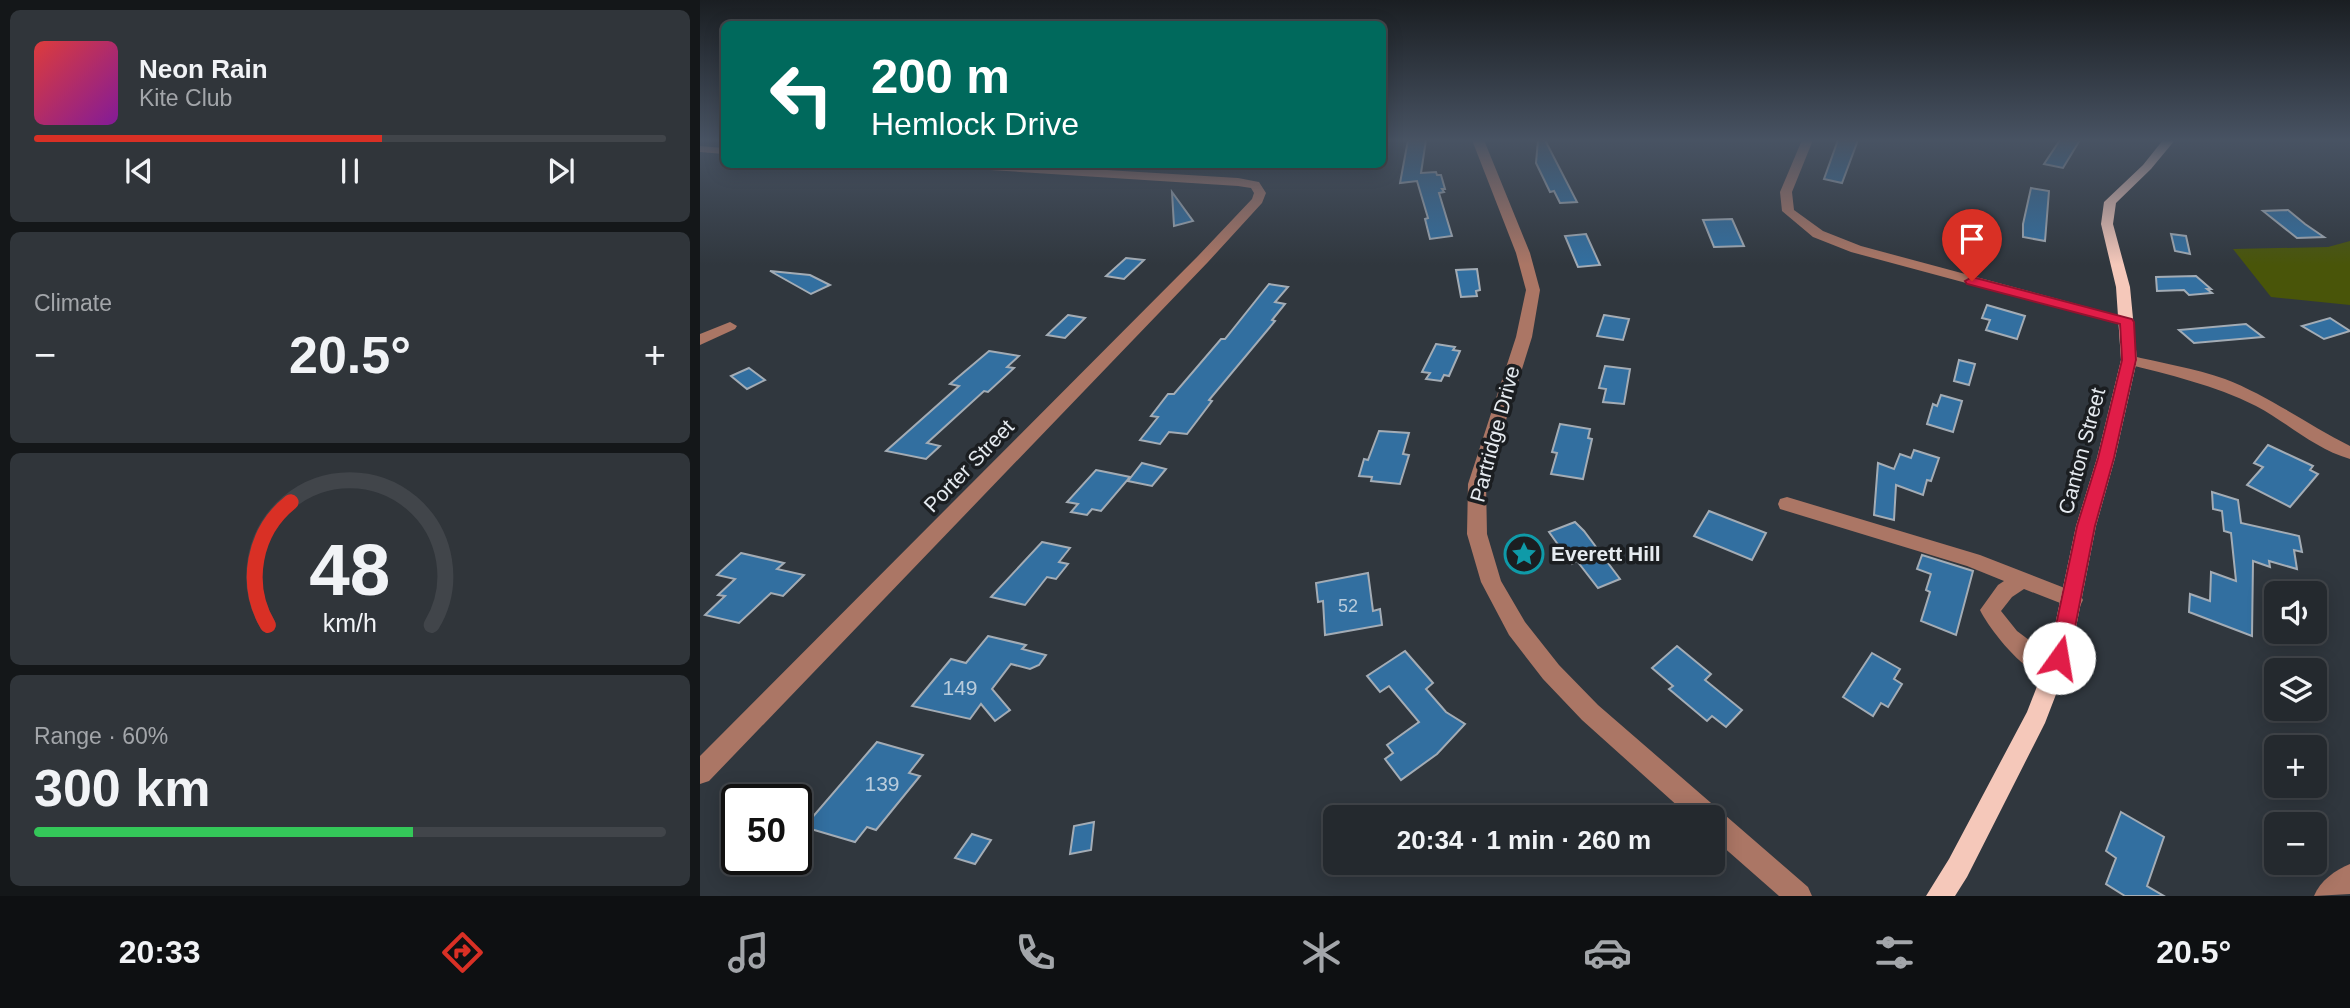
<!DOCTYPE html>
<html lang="en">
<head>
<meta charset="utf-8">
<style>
	:root { --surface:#24292e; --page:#30353a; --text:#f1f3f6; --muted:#a3a6aa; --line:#41454a; --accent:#d93025 }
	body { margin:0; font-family:Arial,sans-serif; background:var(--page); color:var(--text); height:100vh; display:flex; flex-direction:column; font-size:26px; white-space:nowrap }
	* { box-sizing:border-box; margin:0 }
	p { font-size:23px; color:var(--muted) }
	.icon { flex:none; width:38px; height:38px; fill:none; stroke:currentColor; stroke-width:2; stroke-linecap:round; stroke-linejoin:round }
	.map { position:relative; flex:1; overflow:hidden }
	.sheet { display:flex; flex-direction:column; gap:10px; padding:10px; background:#141719; width:700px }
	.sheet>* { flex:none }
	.hud { position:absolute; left:21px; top:21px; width:665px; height:147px; border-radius:10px; box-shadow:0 4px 18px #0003,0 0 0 2px var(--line); background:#00695c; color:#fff; overflow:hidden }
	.tools { position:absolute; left:1564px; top:581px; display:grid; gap:14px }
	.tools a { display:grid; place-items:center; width:63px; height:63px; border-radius:10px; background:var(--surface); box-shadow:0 4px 18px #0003,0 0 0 2px var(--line); font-size:35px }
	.speed { position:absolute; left:21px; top:784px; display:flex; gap:14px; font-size:35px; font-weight:700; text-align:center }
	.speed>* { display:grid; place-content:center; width:91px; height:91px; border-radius:50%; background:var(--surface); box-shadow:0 4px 18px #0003,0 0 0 2px var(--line); line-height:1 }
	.speed .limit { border:4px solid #111; border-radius:10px; background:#fff; color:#111 }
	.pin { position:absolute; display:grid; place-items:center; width:60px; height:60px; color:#fff; margin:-72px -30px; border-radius:50% 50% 50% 0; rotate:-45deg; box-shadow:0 0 7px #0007 }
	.pin .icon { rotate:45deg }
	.me { position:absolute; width:77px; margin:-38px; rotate:13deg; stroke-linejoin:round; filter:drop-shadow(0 0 5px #0008) }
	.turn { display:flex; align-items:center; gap:24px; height:147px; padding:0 35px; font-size:32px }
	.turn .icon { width:91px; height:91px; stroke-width:2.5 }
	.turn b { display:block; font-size:49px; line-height:60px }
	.big { font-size:52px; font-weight:700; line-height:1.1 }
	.sheet .widget { flex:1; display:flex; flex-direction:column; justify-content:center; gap:10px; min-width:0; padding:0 24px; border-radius:10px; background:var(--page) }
	.sheet .dial { align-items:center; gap:0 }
	.dial svg { height:182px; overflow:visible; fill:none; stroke:var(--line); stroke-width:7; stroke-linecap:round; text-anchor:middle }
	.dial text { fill:var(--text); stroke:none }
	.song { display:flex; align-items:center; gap:21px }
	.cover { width:84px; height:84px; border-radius:10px; background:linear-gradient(135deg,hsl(0 70% 55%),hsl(290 70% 35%)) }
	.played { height:7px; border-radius:4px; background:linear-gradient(90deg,var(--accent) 55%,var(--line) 55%) }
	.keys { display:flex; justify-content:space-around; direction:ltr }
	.heat { display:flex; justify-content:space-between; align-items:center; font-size:38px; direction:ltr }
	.charge { height:10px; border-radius:5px; background:linear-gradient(90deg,#34c759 60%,var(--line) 0) }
	.trip { position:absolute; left:623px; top:805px; width:402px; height:70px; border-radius:10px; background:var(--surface); box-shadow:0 4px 18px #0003,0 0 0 2px var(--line); font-weight:700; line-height:70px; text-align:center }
	.dock { display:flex; height:112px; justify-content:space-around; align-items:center; background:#0e1012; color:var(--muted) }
	.dock .icon { width:49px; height:49px }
	.dock .selected { color:var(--accent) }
	.dock b { font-size:32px; color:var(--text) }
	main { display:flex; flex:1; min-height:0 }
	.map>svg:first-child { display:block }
	.green { fill:#495509 }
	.building { fill:#326fa0; stroke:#a3acb5; stroke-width:2 }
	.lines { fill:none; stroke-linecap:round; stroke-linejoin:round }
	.minor { fill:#ab7665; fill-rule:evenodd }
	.major { fill:#f5c8ba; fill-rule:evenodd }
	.route { fill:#e11d48; stroke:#92132f; stroke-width:2 }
	.labels { text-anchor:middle; stroke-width:7; stroke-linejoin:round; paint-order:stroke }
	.number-label { font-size:18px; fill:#b9ccdc }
	.street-label { font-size:21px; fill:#e6ebf0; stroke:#1b1e21 }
	.poi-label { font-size:21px; font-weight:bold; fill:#e6ebf0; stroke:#1b1e21; text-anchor:start }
	.near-number-label { font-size:21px; fill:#b9ccdc }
</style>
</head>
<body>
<main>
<section class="sheet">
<div class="widget">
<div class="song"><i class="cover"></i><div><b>Neon Rain</b><p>Kite Club</p></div></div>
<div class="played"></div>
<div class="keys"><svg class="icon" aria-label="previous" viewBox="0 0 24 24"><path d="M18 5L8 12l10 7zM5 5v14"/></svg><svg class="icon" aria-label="pause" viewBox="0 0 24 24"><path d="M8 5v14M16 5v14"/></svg><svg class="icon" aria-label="next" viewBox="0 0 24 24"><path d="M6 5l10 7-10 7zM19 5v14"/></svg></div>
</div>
<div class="widget"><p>Climate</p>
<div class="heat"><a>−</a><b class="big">20.5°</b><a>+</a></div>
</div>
<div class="widget dial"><svg viewBox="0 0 100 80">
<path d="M14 69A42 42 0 1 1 86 69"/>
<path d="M14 69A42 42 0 0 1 24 15" stroke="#d93025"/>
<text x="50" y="56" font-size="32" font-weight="700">48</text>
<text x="50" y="72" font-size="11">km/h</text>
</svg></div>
<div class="widget"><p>Range · 60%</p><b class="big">300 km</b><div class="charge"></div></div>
</section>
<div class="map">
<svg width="1650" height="896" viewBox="0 0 1650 896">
	<rect width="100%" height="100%" fill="#30373e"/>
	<!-- green -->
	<polygon class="green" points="1650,241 1650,305 1571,297 1533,249 1628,247"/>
	<!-- building -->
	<g class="building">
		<polygon points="708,140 726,140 721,173 736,172 737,175 741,175 745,189 742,189 744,192 739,193 752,236 730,239 725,219 728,218 717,181 700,183"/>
		<polygon points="838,140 845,140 877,202 860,203 854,191 850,192 836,163"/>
		<polygon points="1138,140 1158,140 1142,183 1124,179"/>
		<polygon points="1360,140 1380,140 1363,168 1344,164"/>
		<polygon points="1331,188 1349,191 1345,241 1323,237 1323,224"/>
		<polygon points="472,192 493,221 474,226"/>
		<polygon points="1588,210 1605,224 1624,237 1597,238 1563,211"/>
		<polygon points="1032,219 1044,246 1014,247 1003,220"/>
		<polygon points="886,234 900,265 878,267 865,236"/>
		<polygon points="1471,234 1486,236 1490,254 1475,251"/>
		<polygon points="426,258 444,260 424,279 406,276"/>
		<polygon points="777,269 780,290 776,291 777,296 761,297 756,270"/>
		<polygon points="70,271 110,275 130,285 111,294"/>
		<polygon points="1496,276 1511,289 1507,289 1512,293 1489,295 1484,290 1457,291 1456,277"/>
		<polygon points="569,284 588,287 575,302 585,304 572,320 575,321 509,400 512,401 487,434 469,432 460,444 440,440 458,417 451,416 468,394 474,394 521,339 525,339"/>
		<polygon points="1287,305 1325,316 1317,339 1286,330 1290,320 1282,318"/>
		<polygon points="368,315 385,318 365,338 347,335"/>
		<polygon points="904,315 929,319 923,340 897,336"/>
		<polygon points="1630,318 1650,331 1624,339 1602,326"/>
		<polygon points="1546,324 1563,337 1494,343 1479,330"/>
		<polygon points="736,344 755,347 753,350 760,351 749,376 744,375 741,381 726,379 730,373 722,372"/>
		<polygon points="289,351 319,356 307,367 314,368 288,392 284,391 227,443 240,446 226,459 186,451 259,386 250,384"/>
		<polygon points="1259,360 1275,364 1269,385 1254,381"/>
		<polygon points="905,366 930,369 924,404 903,402 906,389 899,388"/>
		<polygon points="49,368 65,380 47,389 31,376"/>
		<polygon points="1241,395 1262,401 1253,432 1227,424 1233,404 1237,406"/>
		<polygon points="860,424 890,429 888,438 892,439 883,479 851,474 857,453 852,452"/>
		<polygon points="679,431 709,433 703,454 709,455 700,484 671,481 672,477 659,476 664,459 668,460"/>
		<polygon points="1568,445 1613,466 1610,470 1618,474 1590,507 1547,485 1563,467 1554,463"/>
		<polygon points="1214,450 1239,458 1231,481 1227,480 1223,495 1196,485 1194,520 1174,515 1178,463 1194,469 1200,454 1211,458"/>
		<polygon points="442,463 466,469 452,486 428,481"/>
		<polygon points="396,470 430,477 401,511 392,509 387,515 371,512 378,504 367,502"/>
		<polygon points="1512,492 1538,500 1541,523 1599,536 1602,552 1594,550 1597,569 1569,561 1570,567 1553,561 1552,636 1489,612 1490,594 1510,601 1511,572 1536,581 1531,533 1524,531 1522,511 1513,509"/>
		<polygon points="1009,511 1066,533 1052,560 994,536"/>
		<polygon points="875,522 884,531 920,579 898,588 877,561 872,564 849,532"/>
		<polygon points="342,542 370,548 359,562 368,564 356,579 347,577 325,605 291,597"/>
		<polygon points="41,553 84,563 77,569 104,575 83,596 71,593 39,623 5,615 25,596 18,595 35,579 17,575"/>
		<polygon points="1222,555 1273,571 1256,635 1221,621 1230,592 1226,590 1231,574 1217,569"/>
		<polygon points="668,573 673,611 680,609 682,625 625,635 623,601 618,602 616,583"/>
		<polygon points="288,636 326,645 322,649 346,655 339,665 330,669 311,664 292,689 310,710 295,721 281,704 270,719 212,706 251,659 266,663"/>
		<polygon points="977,646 1011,674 1005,680 1042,710 1026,727 1012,716 1007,721 969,689 973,686 952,668"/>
		<polygon points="705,651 733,683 726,689 746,712 765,724 737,754 701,780 685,759 693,753 687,745 719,722 689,686 680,692 667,676"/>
		<polygon points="1172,653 1200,669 1194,679 1202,684 1188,707 1181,703 1173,716 1143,697"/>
		<polygon points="177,742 223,755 209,773 220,776 176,830 167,827 155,842 104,827"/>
		<polygon points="1421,812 1464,837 1447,886 1464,896 1425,896 1406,884 1416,858 1406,851"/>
		<polygon points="394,822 391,850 370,854 374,826"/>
		<polygon points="272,834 291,840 275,864 255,858"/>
	</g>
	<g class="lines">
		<!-- minor -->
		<g class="minor">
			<polygon points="772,140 784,140 830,253 840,290 832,337 786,484 787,534 801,581 825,622 859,665 898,705 1108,887 1112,896 1079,896 1013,838 1013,817 990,817 882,720 843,679 809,635 781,582 767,534 768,484 816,337 826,290 816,253"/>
			<polygon points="1102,140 1113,140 1092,192 1094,210 1123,231 1161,246 1432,319 1434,322 1427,326 1422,325 1151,252 1113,237 1082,211 1080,192"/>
			<polygon points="0,146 24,148 24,154 0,152"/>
			<polygon points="239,164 309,164 538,178 559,182 566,193 562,203 508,262 9,781 0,784 0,756 498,256 552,199 554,193 551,188 538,186 244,167"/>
			<polygon points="30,322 37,326 35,329 0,345 0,334"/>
			<path d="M1429 355C1460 363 1495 368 1525 379 1569 396 1608 425 1650 446V459C1615 449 1588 423 1556 406 1514 385 1470 375 1423 363L1421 360Z"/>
			<path d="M1087 497 1280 555 1380 594 1383 600 1380 606 1373 608 1324 589 1312 597 1301 611 1317 631 1362 665 1365 672 1362 679C1335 688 1290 631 1280 610L1298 585 1304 581 1267 566 1080 509 1078 504 1080 499Z"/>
			<path d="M1650 864V894L1614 896C1620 881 1635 870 1650 864Z"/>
		</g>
		<!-- major -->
		<polygon class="major" points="1463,140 1475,140 1451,169 1416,203 1413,224 1430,287 1437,360 1415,458 1396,526 1370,658 1345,723 1267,877 1255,896 1226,896 1249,859 1327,712 1348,658 1376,526 1397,458 1421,360 1416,287 1401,224 1404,202 1443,165"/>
	</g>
	<!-- sky -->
	<linearGradient id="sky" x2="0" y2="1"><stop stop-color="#1a1e22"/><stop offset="0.53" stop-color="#485363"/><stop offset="1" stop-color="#485363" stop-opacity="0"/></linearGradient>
	<rect width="1650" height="265" fill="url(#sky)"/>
	<!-- route -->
	<polygon class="route" points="1272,277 1432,319 1434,322 1436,360 1414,458 1395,526 1369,658 1366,664 1359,667 1352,664 1349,658 1377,526 1398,458 1422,360 1420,324 1267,284 1265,281"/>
	<!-- icons -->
	<defs>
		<symbol id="sight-ring" viewBox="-11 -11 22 22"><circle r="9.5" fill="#1b1e21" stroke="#0f9aa8" stroke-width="1.5"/><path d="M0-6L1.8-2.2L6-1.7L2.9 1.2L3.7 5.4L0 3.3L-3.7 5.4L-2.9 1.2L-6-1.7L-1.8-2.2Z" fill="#0f9aa8"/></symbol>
	</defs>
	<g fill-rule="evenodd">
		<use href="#sight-ring" x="802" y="532" width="44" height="44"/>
	</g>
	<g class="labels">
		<!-- number labels -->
		<g class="number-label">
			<text x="648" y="612">52</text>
		</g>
		<!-- street labels -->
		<g class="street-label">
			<text transform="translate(795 434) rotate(-75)" y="7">Partridge Drive</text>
			<text transform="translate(1382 451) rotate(-75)" y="7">Canton Street</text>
			<text transform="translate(269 466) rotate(-46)" y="7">Porter Street</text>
		</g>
		<!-- poi labels -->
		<g class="poi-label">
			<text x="851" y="561">Everett Hill</text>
		</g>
		<!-- near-number labels -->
		<g class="near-number-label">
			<text x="260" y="695">149</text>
			<text x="182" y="791">139</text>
		</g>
	</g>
</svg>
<div class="tools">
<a><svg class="icon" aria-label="sound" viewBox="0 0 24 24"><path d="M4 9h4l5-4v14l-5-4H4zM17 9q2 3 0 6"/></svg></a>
<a><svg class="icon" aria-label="layers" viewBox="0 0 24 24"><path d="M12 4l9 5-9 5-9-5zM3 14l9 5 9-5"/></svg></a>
<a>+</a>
<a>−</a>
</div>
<div class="speed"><div class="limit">50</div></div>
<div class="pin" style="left:1272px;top:281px;background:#d93025"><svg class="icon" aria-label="arrive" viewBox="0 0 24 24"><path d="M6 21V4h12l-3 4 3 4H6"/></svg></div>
<svg class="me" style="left:1359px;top:658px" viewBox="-20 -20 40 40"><circle r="19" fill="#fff"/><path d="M0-13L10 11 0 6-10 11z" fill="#e11d48"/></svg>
<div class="trip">20:34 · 1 min · 260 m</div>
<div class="hud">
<div class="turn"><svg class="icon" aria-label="left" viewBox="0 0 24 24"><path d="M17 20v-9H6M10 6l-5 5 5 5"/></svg><div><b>200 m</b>Hemlock Drive</div></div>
</div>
</div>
</main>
<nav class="dock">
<b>20:33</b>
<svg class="icon selected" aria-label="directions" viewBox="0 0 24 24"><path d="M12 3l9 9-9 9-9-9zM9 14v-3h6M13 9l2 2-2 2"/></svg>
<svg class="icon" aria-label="music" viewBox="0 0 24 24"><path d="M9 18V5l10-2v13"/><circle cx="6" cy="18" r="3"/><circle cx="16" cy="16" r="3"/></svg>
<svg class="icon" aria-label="phone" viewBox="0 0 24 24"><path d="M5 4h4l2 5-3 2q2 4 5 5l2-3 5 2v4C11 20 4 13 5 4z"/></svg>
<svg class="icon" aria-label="climate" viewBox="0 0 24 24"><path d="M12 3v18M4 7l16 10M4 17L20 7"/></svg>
<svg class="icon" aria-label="car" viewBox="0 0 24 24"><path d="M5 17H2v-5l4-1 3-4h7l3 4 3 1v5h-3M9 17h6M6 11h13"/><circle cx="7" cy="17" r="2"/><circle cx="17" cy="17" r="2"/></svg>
<svg class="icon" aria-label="filters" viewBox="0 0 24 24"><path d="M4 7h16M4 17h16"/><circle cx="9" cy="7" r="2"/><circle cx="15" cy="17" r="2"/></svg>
<b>20.5°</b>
</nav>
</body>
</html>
